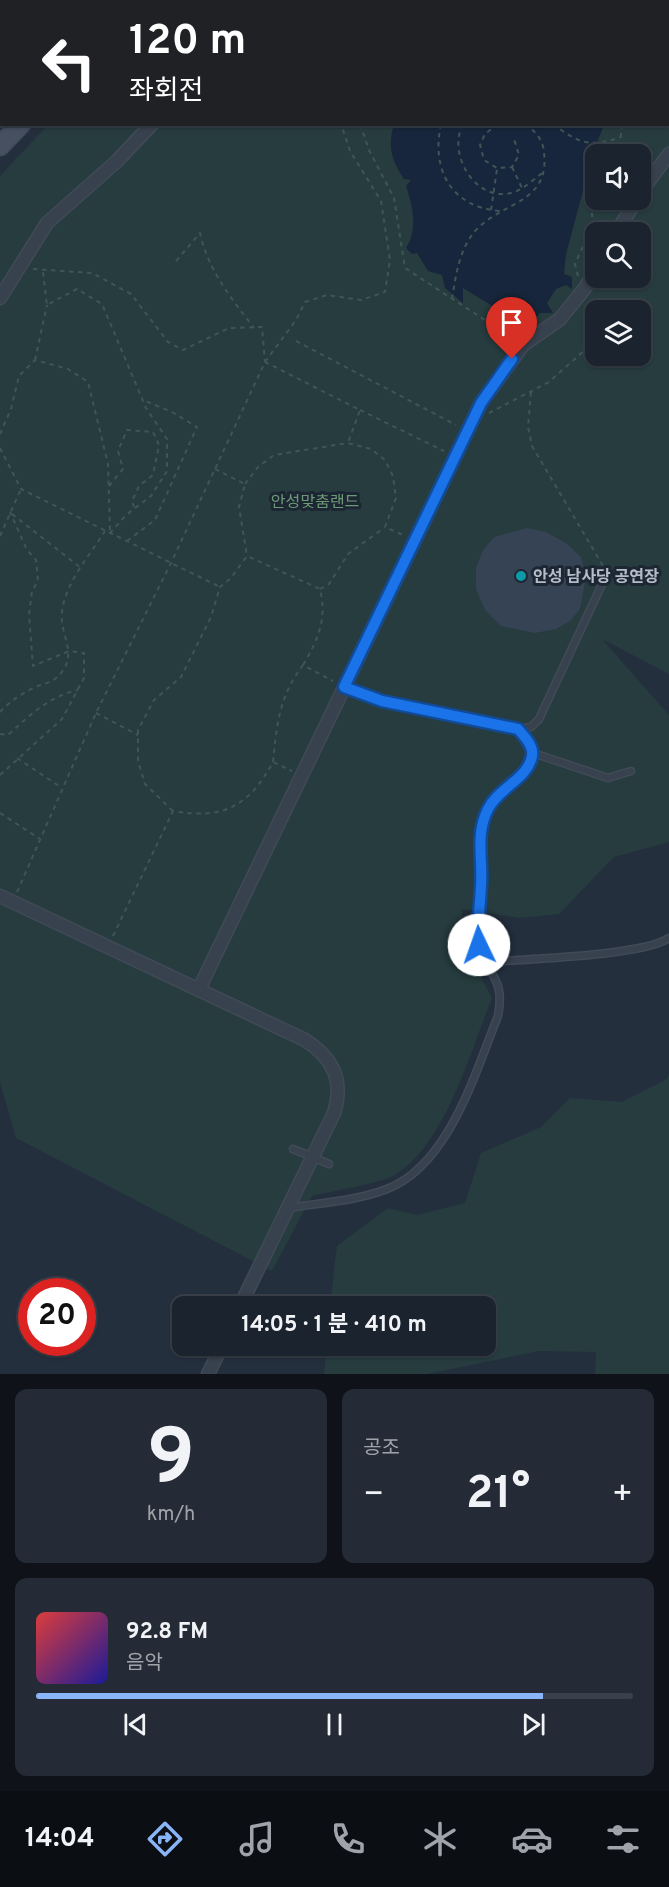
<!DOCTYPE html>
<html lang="ko">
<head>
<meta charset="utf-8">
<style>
	:root { --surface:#1b232e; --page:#242b36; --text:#f1f3f6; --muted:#a0a4aa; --line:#39404a; --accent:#8ab4f8 }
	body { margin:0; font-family:Overpass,"Noto Sans KR",sans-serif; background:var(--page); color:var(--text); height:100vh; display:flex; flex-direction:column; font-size:22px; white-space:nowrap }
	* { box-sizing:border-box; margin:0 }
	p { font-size:20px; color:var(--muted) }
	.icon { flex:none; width:33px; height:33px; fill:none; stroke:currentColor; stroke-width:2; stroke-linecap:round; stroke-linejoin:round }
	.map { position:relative; height:1374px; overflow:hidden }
	.panel { display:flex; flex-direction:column; gap:15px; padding:15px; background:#0f1319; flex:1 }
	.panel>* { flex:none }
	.hud { position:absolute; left:0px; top:0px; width:669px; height:126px; box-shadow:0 2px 4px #0004,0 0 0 2px var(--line); background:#202124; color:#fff; overflow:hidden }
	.fabs { position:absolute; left:585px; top:144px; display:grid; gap:12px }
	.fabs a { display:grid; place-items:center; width:66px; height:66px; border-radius:12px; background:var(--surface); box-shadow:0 2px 4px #0004,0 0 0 2px var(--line); font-size:30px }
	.speed { position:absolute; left:18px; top:1278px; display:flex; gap:12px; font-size:30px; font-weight:700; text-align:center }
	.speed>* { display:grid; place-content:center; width:78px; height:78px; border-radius:50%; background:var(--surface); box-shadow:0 2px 4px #0004,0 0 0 2px var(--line); line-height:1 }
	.speed .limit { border:9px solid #d22; background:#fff; color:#111 }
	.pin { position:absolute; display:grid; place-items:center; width:51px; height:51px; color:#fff; margin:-62px -26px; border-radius:50% 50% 50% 0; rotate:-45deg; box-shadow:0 0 6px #0007 }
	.pin .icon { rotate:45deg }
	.me { position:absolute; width:66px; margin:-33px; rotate:357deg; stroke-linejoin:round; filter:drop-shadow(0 0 4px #0008) }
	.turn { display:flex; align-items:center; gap:21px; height:126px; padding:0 30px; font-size:27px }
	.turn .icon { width:78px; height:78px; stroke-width:2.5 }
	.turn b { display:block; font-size:42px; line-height:51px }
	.big { font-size:45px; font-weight:700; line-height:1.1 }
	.panel .card { flex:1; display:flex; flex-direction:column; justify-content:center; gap:9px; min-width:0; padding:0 21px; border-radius:12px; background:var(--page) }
	.panel .dial { align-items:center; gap:0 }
	.dial b { font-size:78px; line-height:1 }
	.song { display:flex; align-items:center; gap:18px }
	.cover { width:72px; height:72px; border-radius:9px; background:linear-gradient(135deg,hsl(0 70% 55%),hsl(240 70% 35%)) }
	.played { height:6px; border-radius:3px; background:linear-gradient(90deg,var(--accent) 85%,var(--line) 85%) }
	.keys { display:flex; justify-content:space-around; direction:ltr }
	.heat { display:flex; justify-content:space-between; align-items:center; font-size:33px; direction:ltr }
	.panel .tiles { flex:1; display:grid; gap:15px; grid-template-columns:1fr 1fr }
	.card:last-child { grid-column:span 2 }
	.trip { position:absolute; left:172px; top:1296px; width:324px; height:60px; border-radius:12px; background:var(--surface); box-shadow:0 2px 4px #0004,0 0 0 2px var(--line); font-weight:700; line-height:60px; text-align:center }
	.tabs { display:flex; height:96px; justify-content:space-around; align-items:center; background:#0b0e12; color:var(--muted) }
	.tabs .icon { width:42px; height:42px }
	.tabs .on { color:var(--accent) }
	.tabs b { font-size:27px; color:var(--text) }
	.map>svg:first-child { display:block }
	.green { fill:#263c3f; fill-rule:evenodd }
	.water { fill:#17263c }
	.building { fill:#364354 }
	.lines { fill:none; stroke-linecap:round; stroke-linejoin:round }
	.lane-casing { stroke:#414a57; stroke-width:9 }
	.street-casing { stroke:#414a57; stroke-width:15 }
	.secondary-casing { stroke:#414a57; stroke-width:21 }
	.path { stroke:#3f5557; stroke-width:2; stroke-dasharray:4.5 4.5; stroke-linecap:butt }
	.lane { stroke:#38414e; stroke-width:6 }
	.street { stroke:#38414e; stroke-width:12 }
	.secondary { stroke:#465061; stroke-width:18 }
	.route-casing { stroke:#114b97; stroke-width:15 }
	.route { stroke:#1a73e8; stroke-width:10 }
	.culture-dot { fill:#0f9aa8; stroke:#1d2633; stroke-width:2 }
	.labels { text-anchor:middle; stroke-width:6; stroke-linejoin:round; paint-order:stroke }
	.park-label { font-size:16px; fill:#6b9a76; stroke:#1d2633 }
	.poi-label { font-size:16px; font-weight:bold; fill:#b4bcc9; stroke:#1d2633; text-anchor:start }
</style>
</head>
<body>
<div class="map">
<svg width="669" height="1374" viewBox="0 0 669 1374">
	<rect width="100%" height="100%" fill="#242f3e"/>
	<!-- green -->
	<g class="green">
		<path d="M164 0H669V674L602 639 669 715V842L614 857 559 914 520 918 462 909 464 945 492 998C471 1050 444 1148 393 1176 378 1184 331 1191 312 1196L272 1271 16 1138 0 1082V176L48 125 668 124V2ZM596 154H640V200H596ZM596 232H640V278H596ZM596 310H640V356H596Z"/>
		<polygon points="669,1074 669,1374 595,1374 596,1352 539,1351 427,1374 324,1374 327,1346 486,1346 486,1306 330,1306 337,1246 388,1208 417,1215 465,1203 481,1153 541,1127 570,1098 622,1102 667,1079"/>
	</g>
	<!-- water -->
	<path class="water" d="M394 125H604L594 150 566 254 564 274 572 277V289L566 285 556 289 547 303 553 313H540L529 324 520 323 463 288V303L445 288 442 275 428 271 417 253 412 254 406 248C418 229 413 207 406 186L411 180 404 179C392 162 387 146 394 125Z"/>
	<!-- building -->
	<polygon class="building" points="527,528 546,532 566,543 581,557 586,578 580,609 570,621 556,629 535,633 501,626 485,610 476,589 476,568 483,550 494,537"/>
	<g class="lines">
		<defs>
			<g id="lane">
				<polyline points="345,687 382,701 518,729 531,727 539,719 604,580"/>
				<polyline points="533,753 608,778 631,771"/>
				<path d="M487 962C523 959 644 956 669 938"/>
				<polyline points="293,1149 329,1164"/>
				<path d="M288 1208C320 1203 356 1201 387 1189 449 1165 475 1073 498 1016 506 975 485 975 478 943 474 923 481 905 482 884 482 865 477 848 481 829 490 781 558 776 518 729"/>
			</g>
			<g id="street">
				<polyline points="174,0 176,2"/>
				<polyline points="481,0 484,2"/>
				<polyline points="276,2 278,0"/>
				<polyline points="668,87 669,87"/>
				<polyline points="640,193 669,154"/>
				<polyline points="616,232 637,200"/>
				<polyline points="0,298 47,223 117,161 152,124"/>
				<path d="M0 896 305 1040C333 1058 344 1080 334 1113L240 1306"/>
				<polyline points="199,989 481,403 523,345 560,319 585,288 596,269"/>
				<polyline points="208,1374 222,1346"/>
			</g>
			<g id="secondary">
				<polyline points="143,2 144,0"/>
				<polyline points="0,146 21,124"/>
			</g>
		</defs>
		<!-- lane casing -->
		<use href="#lane" class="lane-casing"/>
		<!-- street casing -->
		<use href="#street" class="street-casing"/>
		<!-- secondary casing -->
		<use href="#secondary" class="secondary-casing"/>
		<!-- path -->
		<g class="path">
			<polyline points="360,124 369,150 394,198 405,268 514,339"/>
			<path d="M441 124C431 170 451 207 500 211"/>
			<path d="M463 124C447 154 475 202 511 193 523 190 533 180 542 173"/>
			<polyline points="498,124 485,134 480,145 484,160 497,168 512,167 519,155 514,139"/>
			<path d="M553 124C578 143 590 148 621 137"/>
			<polyline points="614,154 620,144 622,124"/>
			<polyline points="512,167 522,188"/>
			<polyline points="491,210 497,169"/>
			<path d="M176 261 200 233C208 270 231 298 254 328"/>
			<polyline points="33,269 92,273 131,294 168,342 183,350 229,328 262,327 265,362"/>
			<polyline points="43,272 47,305 77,289 102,304 146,408 167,439 167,471 151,496 126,515 110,533"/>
			<polyline points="578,276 575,264 593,224 591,204 596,188"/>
			<path d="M452 299C456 275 459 249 476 230 503 201 550 204 544 152 543 140 535 130 524 124"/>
			<polyline points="296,341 456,425"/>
			<polyline points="35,360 47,305"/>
			<polyline points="265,362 296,320 305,302 327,295 361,300 385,292 390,260 381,201 350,151 341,124"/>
			<polyline points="531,392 528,427 532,446 606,571"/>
			<polyline points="360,410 444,451"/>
			<polyline points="489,413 549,382 596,340"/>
			<polyline points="0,434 11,409 19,376 35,360 68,369 88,382 108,464 110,532"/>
			<polyline points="0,448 21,489 220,587"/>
			<polyline points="215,469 245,484 239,507 247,556"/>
			<polyline points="245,484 258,467 274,455 348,443 371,449 385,460 393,476 396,498 385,527 403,535"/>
			<polyline points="109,486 123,469 118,451 127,430 153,432 159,445 153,475 139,486 132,501 134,507"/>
			<polyline points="12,514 81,568"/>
			<polyline points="0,536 21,489"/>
			<polyline points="127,541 155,520 197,427 172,412 143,400"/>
			<polyline points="320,589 329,584 348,554 384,528"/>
			<path d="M0 712C10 701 20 695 33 688 44 683 53 683 61 673 78 653 59 633 62 612 65 583 90 555 105 531"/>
			<polyline points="96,713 138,735"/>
			<path d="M0 734 8 735C30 715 48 697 78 690"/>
			<polyline points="17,758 62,788"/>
			<path d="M273 762C277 723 279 697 303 665L333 681"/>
			<polyline points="0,775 62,719 84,678 84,653 69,651 33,666 29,615 32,591 38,581 36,560 27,550 10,512"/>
			<path d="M173 811 145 784 138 761V730L154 700 181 677 211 617 220 587 231 578 247 556 320 589C327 619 319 638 303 665"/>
			<polyline points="0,813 40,839"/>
			<polyline points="17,892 96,713 171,563 265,362 360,410 348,443"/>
			<path d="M113 936 173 811C224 820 249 806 273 762L292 771"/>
		</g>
		<!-- lane -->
		<use href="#lane" class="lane"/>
		<!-- street -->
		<use href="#street" class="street"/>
		<!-- secondary -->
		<use href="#secondary" class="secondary"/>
	</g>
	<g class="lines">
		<defs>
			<path id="route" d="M479 945C477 924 480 907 481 886 483 858 475 835 488 809 498 788 528 779 532 756 534 746 524 736 518 729L382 701 344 687 481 403 512 359"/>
		</defs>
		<!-- route casing -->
		<use href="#route" class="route-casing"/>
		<!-- route -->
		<use href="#route" class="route"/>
	</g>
	<!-- markers -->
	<circle class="culture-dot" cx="521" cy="576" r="6"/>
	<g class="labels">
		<!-- park labels -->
		<g class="park-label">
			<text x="315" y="507">안성맞춤랜드</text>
		</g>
		<!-- poi labels -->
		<g class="poi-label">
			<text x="533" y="582">안성 남사당 공연장</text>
		</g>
	</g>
</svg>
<div class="fabs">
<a><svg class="icon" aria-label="sound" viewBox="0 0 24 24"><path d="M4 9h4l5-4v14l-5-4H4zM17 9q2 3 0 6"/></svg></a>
<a><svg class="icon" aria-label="search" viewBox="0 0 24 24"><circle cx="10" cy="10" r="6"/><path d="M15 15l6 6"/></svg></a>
<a><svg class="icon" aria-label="layers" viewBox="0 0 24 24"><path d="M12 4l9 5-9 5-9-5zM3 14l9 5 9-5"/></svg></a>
</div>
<div class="speed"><div class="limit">20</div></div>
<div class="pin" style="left:512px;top:359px;background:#d93025"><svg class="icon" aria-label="arrive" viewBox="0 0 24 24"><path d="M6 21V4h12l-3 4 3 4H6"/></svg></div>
<svg class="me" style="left:479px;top:945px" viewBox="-20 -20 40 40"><circle r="19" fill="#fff"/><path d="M0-13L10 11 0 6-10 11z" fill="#1a73e8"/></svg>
<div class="trip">14:05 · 1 분 · 410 m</div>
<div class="hud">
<div class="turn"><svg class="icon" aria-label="left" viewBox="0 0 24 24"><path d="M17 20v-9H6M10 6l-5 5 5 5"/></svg><div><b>120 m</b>좌회전</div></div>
</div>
</div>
<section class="panel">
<div class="tiles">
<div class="card dial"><b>9</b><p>km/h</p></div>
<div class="card"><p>공조</p>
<div class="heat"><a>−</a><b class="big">21°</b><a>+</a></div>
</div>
<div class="card">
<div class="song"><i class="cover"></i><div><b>92.8 FM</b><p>음악</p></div></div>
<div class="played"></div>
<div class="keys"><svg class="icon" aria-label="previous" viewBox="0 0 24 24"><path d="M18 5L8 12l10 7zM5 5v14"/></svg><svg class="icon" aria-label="pause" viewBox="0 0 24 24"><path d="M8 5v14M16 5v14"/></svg><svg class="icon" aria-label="next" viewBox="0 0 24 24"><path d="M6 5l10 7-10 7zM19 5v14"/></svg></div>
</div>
</div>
</section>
<nav class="tabs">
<b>14:04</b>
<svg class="icon on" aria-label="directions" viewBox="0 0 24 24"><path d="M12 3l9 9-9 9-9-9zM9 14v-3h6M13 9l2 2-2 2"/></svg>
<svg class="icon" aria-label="music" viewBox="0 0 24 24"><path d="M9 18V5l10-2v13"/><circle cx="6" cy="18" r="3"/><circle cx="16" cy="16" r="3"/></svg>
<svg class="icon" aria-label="phone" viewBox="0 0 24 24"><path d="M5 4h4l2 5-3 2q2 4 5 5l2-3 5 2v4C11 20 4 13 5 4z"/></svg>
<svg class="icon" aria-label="climate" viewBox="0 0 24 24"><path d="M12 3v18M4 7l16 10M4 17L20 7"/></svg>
<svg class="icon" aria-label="car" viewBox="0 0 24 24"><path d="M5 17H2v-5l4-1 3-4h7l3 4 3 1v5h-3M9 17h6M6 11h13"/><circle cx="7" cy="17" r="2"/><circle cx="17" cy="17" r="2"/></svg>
<svg class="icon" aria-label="filters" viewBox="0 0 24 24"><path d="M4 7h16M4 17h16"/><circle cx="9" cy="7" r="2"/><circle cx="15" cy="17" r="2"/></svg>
</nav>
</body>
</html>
